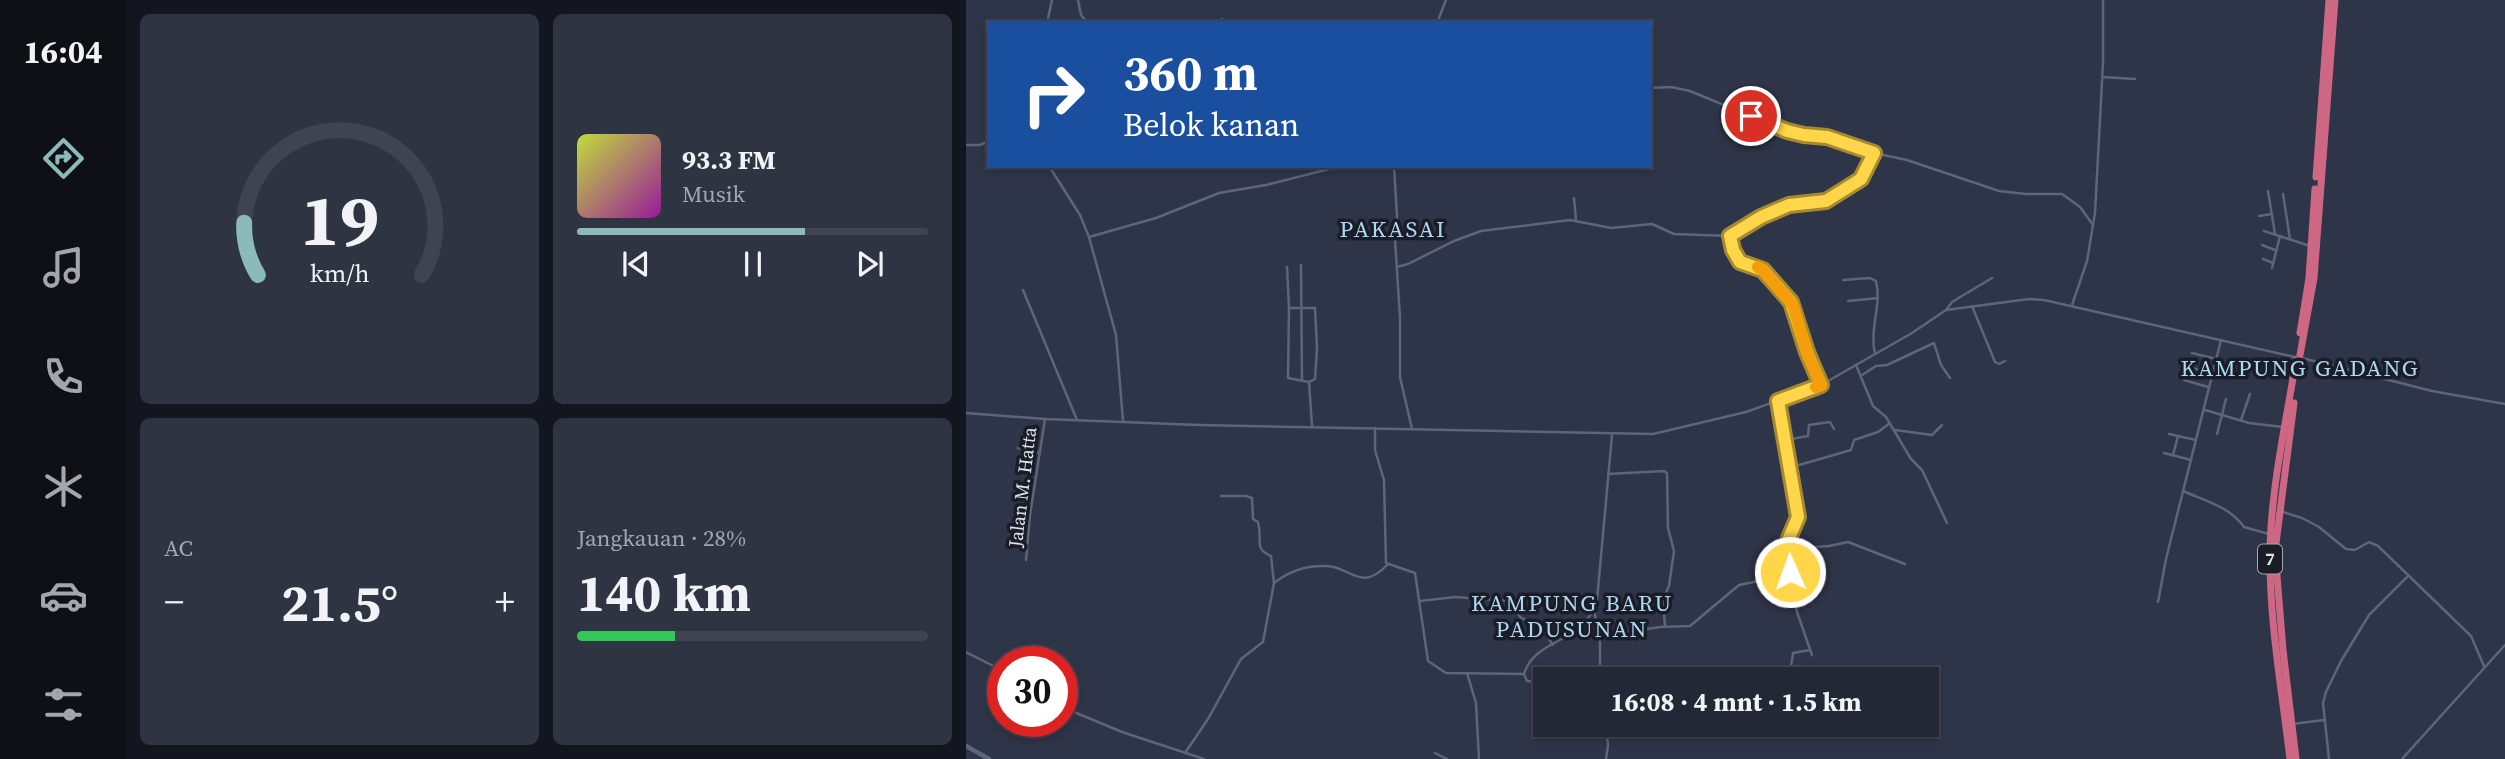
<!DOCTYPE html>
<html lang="id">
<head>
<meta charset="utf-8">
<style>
	:root { --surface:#232836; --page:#2f3442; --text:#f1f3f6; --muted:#a3a6ad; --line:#404451; --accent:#8bbbb9 }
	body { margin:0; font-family:"Source Serif 4",serif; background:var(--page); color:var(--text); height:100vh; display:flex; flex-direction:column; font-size:26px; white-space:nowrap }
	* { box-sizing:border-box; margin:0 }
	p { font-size:23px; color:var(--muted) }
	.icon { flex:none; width:38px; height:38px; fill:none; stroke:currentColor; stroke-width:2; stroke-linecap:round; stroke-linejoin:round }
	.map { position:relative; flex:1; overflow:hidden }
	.drawer { display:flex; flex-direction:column; gap:14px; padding:14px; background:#13161e; width:840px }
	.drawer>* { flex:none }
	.hud { position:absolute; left:21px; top:21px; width:665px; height:147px; border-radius:0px; box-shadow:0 4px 10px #0003,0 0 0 2px var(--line); background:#1a4fa0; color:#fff; overflow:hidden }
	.speed { position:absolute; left:21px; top:646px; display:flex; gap:14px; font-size:35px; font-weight:700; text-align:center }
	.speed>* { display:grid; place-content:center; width:91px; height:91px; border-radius:50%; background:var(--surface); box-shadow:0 4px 10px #0003,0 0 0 2px var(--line); line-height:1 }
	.speed .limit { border:10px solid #d22; background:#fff; color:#111 }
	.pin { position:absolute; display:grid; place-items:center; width:60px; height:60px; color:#fff; margin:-30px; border:4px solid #fff; border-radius:50%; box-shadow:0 2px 7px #0007 }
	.me { position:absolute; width:77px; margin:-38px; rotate:358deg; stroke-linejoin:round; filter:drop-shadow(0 0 5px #0008) }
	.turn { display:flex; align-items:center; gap:24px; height:147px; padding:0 21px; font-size:32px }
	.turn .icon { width:91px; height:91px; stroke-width:2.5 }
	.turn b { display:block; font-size:49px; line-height:60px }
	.big { font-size:52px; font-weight:700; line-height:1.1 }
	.drawer .tile { flex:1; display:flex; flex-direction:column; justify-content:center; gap:10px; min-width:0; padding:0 24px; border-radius:10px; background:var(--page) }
	.drawer .dial { align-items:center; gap:0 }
	.dial svg { height:182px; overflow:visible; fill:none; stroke:var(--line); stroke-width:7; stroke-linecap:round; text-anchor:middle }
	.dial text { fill:var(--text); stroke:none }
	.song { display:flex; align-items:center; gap:21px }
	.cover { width:84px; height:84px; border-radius:10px; background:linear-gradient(135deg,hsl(70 70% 55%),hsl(300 70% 35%)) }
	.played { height:7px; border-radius:4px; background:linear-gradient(90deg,var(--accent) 65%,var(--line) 65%) }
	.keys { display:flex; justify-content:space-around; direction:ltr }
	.heat { display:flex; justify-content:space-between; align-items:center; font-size:38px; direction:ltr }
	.charge { height:10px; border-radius:5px; background:linear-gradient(90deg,#34c759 28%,var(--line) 0) }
	.drawer .tiles { flex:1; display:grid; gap:14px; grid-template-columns:repeat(2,1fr) }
	.trip { position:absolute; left:567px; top:667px; width:406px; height:70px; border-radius:0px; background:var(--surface); box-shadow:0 4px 10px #0003,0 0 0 2px var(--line); font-weight:700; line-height:70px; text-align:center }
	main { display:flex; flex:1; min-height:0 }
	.menu { display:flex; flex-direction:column; width:126px; justify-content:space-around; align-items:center; background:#0e1016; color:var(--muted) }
	.menu .icon { width:49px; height:49px }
	.menu .active { color:var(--accent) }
	.menu b { font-size:32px; color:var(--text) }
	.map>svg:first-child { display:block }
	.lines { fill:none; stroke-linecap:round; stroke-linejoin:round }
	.street { stroke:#5e657a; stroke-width:2.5 }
	.secondary { stroke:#5e657a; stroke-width:4.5 }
	.highway { stroke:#cd6784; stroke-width:7 }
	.route-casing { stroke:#a68a30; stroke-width:18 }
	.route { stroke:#ffd54a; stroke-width:12 }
	.slow { stroke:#f59e0b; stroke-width:12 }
	.labels { text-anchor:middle; stroke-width:7; stroke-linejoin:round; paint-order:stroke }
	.shield { fill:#1a1d26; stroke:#a3a7b2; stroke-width:2 }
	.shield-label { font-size:18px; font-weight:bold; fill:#dee2ee }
	.street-label { font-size:19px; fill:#dee2ee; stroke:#1a1d26 }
	.quarter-label { font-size:23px; letter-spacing:2px; fill:#aed6f5; stroke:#1a1d26 }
</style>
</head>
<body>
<main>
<nav class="menu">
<b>16:04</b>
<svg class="icon active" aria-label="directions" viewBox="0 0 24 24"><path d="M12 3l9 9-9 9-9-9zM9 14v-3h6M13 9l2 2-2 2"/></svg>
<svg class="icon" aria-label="music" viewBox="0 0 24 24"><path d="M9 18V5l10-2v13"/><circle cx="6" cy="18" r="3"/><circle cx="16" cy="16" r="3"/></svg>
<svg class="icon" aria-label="phone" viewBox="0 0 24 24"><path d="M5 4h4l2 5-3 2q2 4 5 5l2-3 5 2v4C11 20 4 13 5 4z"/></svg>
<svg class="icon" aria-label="climate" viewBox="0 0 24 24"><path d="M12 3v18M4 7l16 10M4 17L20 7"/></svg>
<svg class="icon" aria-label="car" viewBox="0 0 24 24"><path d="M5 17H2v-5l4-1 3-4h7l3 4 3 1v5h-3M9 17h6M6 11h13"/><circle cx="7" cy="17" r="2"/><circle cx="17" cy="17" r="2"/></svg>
<svg class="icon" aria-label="filters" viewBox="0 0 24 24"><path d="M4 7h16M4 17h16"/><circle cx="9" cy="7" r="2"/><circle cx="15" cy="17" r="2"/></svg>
</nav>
<section class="drawer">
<div class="tiles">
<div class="tile dial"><svg viewBox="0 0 100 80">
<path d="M14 69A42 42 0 1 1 86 69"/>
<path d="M14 69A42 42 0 0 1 8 46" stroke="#8bbbb9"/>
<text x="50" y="56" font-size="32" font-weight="700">19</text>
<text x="50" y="72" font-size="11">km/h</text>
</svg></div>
<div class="tile">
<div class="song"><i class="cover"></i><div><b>93.3 FM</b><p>Musik</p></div></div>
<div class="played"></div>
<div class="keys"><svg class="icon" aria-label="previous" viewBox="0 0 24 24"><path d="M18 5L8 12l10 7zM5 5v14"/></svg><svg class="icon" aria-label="pause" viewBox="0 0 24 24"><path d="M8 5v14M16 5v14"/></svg><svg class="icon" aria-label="next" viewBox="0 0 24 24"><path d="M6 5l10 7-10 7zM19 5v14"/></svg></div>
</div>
<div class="tile"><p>AC</p>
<div class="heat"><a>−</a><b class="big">21.5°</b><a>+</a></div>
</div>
<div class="tile"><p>Jangkauan · 28%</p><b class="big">140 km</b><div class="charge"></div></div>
</div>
</section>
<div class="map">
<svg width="1539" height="759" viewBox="0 0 1539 759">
	<rect width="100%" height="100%" fill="#2f3548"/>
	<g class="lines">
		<!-- street -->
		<g class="street">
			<polyline points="112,0 115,15 122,23"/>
			<polyline points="256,19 257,23"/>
			<polyline points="81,23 86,0"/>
			<polyline points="471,23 480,0"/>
			<polyline points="1137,77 1169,79"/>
			<polyline points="684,88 705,87 724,91 821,131 838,135 861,137 908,153 941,160 1033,191 1060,194 1096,194 1114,207 1127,225"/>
			<polyline points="0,145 14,145 23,141"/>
			<polyline points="83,166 114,215 123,237 150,335 157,421"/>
			<polyline points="428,166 431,216 429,239 434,318 434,377 446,429"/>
			<polyline points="1302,191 1309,234"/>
			<polyline points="1317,194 1324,239"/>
			<polyline points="608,198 610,220"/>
			<polyline points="1293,216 1306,214"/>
			<polyline points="1298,231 1344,246"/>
			<polyline points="764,236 767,250 774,263 797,270 825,301 843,359 855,385"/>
			<polyline points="123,237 190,218 253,193 300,185 375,166"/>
			<polyline points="1296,245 1309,250"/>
			<polyline points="1297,259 1307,263"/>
			<polyline points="335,265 336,380"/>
			<polyline points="321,267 323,308"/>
			<polyline points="431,267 442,264 488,241 515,231 604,220 645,228 686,224 708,234 764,236 795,217 823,205 860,201 895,179 908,153"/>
			<polyline points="1306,268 1314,236"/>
			<path d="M877 280 904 278 910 281C916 305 903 329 909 354"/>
			<polyline points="57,290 111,420"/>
			<polyline points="882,301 912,298"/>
			<polyline points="1106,305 1121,261 1129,213 1137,63 1137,0"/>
			<polyline points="1006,306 1029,362 1033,364 1039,361"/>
			<polygon points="323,308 349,308 351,348 349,379 343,382 322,378"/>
			<polyline points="980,310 986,302 1026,278"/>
			<polyline points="1226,353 1250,359"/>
			<polyline points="1336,358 1466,391 1539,404"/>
			<polyline points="890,365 907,406 920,417 945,459 956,470 981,523"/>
			<polyline points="1221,367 1247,373"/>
			<polyline points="896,375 910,366 921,365 968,343 975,365 984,378"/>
			<polyline points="1218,380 1242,387"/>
			<polyline points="343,382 346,426"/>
			<polyline points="1239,410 1283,423 1317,427"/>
			<polyline points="0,413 79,419 233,425 687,434 780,412 855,385 946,333 980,310 1063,299 1078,300 1329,357"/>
			<polyline points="1275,420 1284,394"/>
			<polyline points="409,428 409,450 418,480 420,563 449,573 462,661 480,673 558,674"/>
			<polyline points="929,430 966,435 976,425"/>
			<polyline points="1203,434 1230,440"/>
			<polyline points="1251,434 1260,399"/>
			<polyline points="820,440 842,436 843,425 864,422 868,429"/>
			<polyline points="52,448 74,453"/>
			<polyline points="1198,453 1225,460"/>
			<polyline points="1207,455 1212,436"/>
			<polyline points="826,467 885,450 888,440 912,432 924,423"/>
			<polyline points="642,474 698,471 701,473 702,528 708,551 703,586 697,599 699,627"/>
			<path d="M1217 491C1240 501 1264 507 1278 527L1303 534"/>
			<path d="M255 496H280L286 498 287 519 292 522C297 540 287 549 305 556L308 583"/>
			<polyline points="1317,512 1336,518 1353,527 1380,549 1389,550 1403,542 1412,546 1505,636 1518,666"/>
			<polyline points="823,549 863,546 882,542 939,564"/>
			<polyline points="60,560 64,515 79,419"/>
			<polyline points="823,575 831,612 846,655"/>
			<polyline points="454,601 489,597 544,601 554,617 577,630 587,645"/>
			<polyline points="1192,602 1200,559 1255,340"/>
			<polyline points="628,611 634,636 694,627 724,626 773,585 823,575 823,538 832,517 812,401"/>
			<polyline points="634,636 634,679"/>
			<polyline points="0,652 37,671"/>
			<polyline points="825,667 827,653 844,650"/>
			<polyline points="501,673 510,703 513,759"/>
			<path d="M579 683 561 681 558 674C569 637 618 645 631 600L646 435"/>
			<polyline points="96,707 156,732 238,759"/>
			<polyline points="639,724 642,745 640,759"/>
			<polyline points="1327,724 1358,720"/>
			<path d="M219 753 242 719 275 659 297 642 308 583C322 572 340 565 360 566 384 566 395 593 421 565"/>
			<polyline points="469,753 481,759"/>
			<polyline points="1363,759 1357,703 1360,692 1375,661 1403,615 1441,577"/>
			<polyline points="1436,759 1539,645"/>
		</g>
		<!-- secondary -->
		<polyline class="secondary" points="0,746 23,759"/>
		<!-- highway -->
		<g class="highway">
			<polyline points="1350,177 1363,0"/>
			<polyline points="1334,333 1343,278 1349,189"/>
			<polyline points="1334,355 1348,278 1369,0"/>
			<polyline points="1328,403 1309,551 1317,650 1330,759"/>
			<path d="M1324 759C1316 691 1303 620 1304 551 1305 488 1320 423 1330 360"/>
		</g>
	</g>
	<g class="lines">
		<defs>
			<polyline id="route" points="785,116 821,131 838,135 861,137 908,153 895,179 860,201 823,205 795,217 764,236 767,250 774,262 797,270 825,302 841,352 855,385 812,401 832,517 823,538 824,572"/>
		</defs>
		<!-- route casing -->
		<use href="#route" class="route-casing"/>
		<!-- route -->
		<use href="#route" class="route"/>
		<!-- slow -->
		<polyline class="slow" points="792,267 797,270 827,305 841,352 855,385 850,387"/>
	</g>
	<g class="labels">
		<!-- shield labels -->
		<rect class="shield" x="1292" y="544.5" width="24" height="29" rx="5"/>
		<g class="shield-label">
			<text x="1304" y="565">7</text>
		</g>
		<!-- street labels -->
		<g class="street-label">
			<text transform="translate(56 487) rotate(-83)" y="7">Jalan M. Hatta</text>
		</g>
		<!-- quarter labels -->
		<g class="quarter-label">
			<text x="427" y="237">PAKASAI</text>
			<text x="1334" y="376">KAMPUNG GADANG</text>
			<text x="606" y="611">KAMPUNG BARU<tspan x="606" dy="26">PADUSUNAN</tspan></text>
		</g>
	</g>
</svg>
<div class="speed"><div class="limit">30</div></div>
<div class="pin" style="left:785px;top:116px;background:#d93025"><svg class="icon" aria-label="arrive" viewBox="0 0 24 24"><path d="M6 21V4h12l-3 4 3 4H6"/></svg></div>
<svg class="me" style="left:824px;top:572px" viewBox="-20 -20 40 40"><circle r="17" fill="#ffd54a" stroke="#fff" stroke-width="3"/><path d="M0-11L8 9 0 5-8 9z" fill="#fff"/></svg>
<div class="trip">16:08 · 4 mnt · 1.5 km</div>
<div class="hud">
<div class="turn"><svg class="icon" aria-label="right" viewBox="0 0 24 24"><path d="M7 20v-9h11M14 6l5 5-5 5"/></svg><div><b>360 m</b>Belok kanan</div></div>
</div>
</div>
</main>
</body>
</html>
